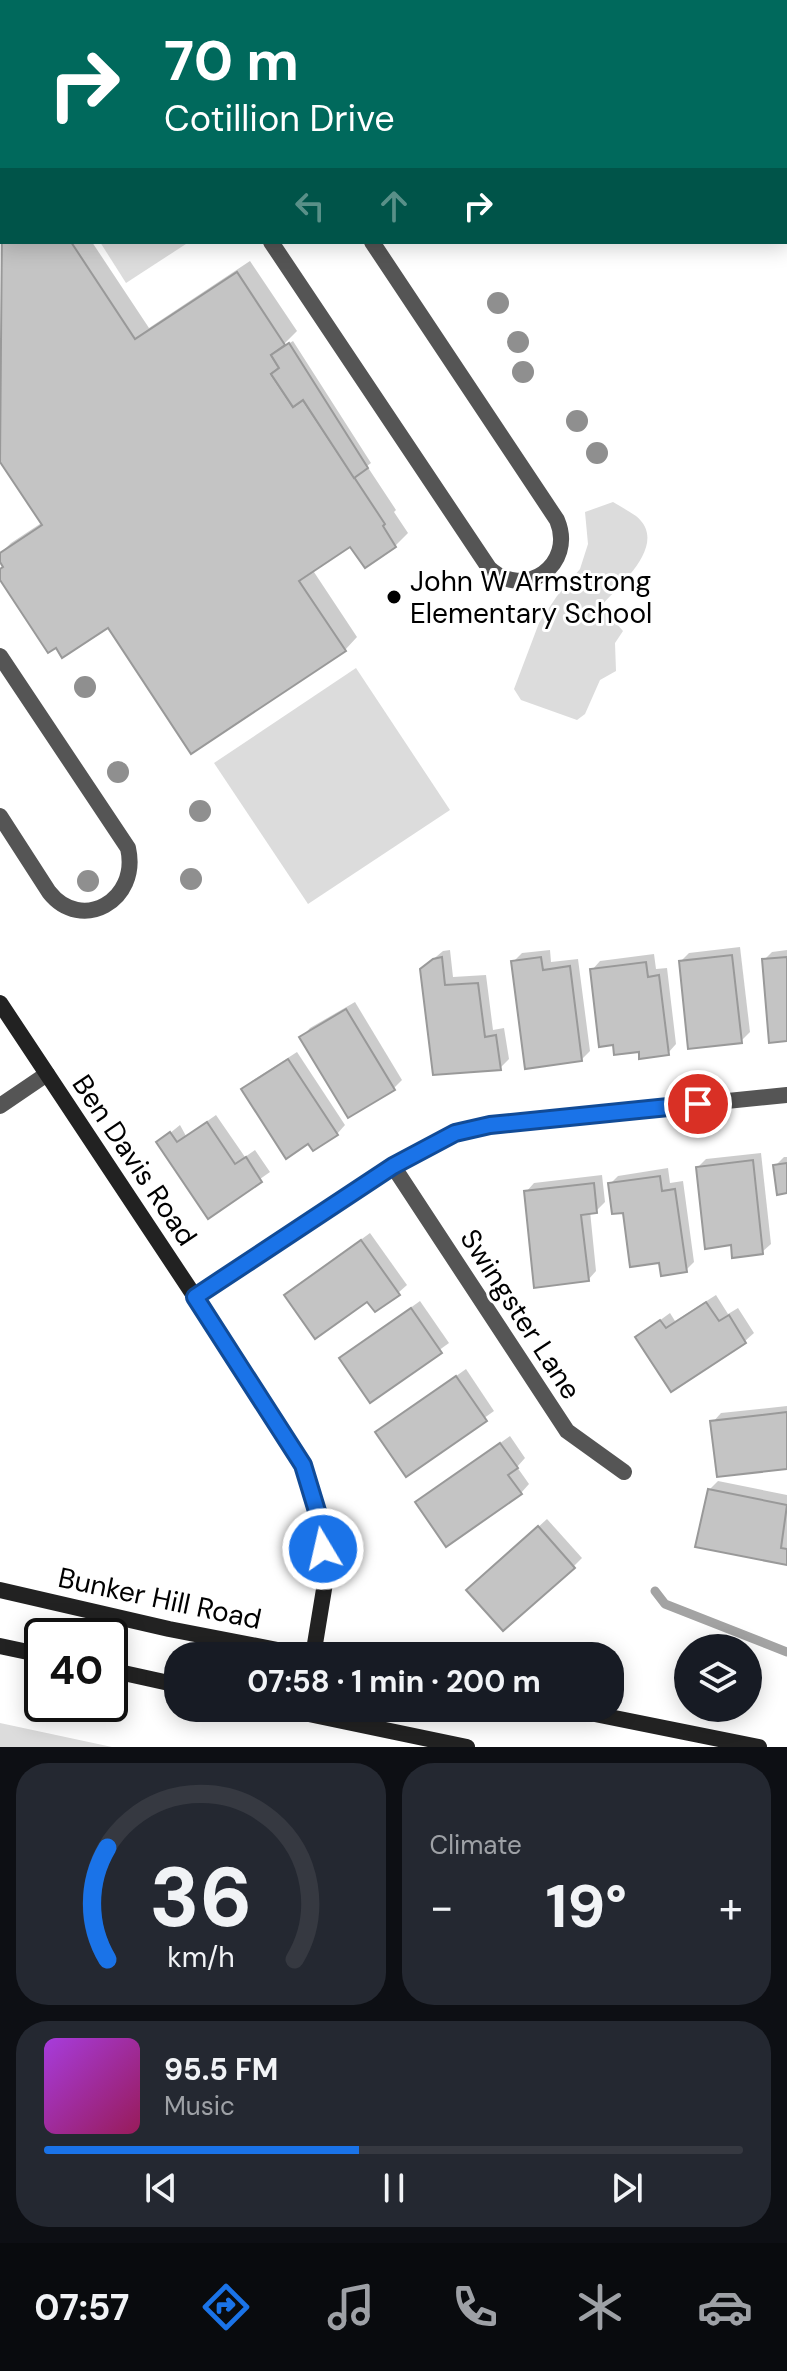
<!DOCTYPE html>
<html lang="en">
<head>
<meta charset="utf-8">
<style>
	:root { --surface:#171b24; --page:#242831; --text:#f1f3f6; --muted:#9ea1a6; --line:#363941; --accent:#1a73e8 }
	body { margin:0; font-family:"DM Sans",sans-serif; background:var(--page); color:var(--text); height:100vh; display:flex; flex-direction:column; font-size:30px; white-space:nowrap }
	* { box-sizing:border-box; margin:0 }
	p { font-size:26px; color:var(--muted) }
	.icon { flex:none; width:44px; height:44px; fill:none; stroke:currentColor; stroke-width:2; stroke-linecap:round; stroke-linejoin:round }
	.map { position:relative; height:1747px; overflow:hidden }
	.side { display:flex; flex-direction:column; gap:16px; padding:16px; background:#0d0f14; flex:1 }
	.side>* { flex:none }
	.hud { position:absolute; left:0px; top:0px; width:788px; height:244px; box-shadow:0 4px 20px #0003; background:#00695c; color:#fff; overflow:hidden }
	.buttons { position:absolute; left:674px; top:1634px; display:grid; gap:16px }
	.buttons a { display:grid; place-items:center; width:88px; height:88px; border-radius:50%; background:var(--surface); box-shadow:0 4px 20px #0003; font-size:40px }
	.speed { position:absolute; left:24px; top:1618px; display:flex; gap:16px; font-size:40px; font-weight:700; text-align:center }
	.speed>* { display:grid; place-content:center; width:104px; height:104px; border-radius:50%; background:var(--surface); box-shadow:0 4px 20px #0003; line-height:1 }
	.speed .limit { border:4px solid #111; border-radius:12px; background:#fff; color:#111 }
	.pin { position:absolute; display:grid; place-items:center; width:68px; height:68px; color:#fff; margin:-34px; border:4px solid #fff; border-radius:50%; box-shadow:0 2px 8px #0007 }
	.me { position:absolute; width:88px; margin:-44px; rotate:351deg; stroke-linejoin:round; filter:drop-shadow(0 0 6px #0008) }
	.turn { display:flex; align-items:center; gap:28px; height:168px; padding:0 32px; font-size:36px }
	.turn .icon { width:104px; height:104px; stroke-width:2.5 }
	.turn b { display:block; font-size:56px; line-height:68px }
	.lanes { display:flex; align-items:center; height:76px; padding:0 32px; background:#0003; justify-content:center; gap:40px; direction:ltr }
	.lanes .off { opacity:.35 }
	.big { font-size:60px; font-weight:700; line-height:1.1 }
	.side .card { flex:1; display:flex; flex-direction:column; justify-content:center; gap:12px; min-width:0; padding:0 28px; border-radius:32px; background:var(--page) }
	.side .dial { align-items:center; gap:0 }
	.dial svg { height:208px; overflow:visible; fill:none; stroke:var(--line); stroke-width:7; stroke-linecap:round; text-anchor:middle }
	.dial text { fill:var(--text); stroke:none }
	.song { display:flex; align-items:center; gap:24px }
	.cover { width:96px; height:96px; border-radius:12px; background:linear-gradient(135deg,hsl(280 70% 55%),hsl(330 70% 35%)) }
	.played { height:8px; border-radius:4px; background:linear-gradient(90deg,var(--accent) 45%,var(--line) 45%) }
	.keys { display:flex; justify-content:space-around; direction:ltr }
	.heat { display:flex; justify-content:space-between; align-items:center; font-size:44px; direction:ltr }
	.side .tiles { flex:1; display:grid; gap:16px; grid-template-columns:1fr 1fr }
	.card:last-child { grid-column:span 2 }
	.trip { position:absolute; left:164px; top:1642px; width:460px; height:80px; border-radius:32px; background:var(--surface); box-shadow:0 4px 20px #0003; font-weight:700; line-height:80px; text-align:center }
	.menu { display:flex; height:128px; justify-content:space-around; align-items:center; background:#090b0e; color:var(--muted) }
	.menu .icon { width:56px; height:56px }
	.menu .active { color:var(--accent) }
	.menu b { font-size:36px; color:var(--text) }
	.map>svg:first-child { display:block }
	.green { fill:#dcdcdc }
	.shadow { fill:#0003 }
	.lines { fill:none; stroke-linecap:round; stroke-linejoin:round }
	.stream { stroke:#a3a3a3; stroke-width:9 }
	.building { fill:#c4c4c4; stroke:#999; stroke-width:2 }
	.lane { stroke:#555; stroke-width:16 }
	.street { stroke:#555; stroke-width:16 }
	.secondary { stroke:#222; stroke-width:16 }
	.tree { fill:#8f8f8f }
	.route-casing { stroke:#114b97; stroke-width:20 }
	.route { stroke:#1a73e8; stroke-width:14 }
	.poi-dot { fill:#000; stroke:#fff; stroke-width:3 }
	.labels { text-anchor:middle; stroke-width:6; stroke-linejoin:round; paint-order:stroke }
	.poi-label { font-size:28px; fill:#000; stroke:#fff; text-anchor:start }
	.street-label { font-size:28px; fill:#000; stroke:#fff }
</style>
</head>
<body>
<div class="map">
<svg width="787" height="1747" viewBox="0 0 787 1747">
	<rect width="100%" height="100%" fill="#fff"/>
	<!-- green -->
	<g class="green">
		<polygon points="100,242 189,242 126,283"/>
		<path d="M613 502C621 507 629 511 636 516 670 544 619 585 601 606L623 631 615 643 616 671 600 680 585 714 577 720 521 700 514 689 539 623 557 596 580 569 588 544 585 512Z"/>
		<polygon points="356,668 450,810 308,904 214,763"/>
		<polygon points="0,1723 112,1747 0,1747"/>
	</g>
	<!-- shadow -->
	<g class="shadow">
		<polygon points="2,220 2,242 92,242 149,328 250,261 297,331 282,346 283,347 293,341 371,463 367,466 396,510 394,512 408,533 395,546 351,544 312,569 357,637 345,650 108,625 0,576 0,571 5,566 0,554 11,543 43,522 0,458"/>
		<polygon points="740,947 750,1032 741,1041 681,961 689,953"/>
		<polygon points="450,950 453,977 486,975 493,1030 504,1028 509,1059 500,1068 434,1073 431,961 443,951"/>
		<polygon points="550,950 551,962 578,959 590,1051 581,1060 513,962 522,953"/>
		<polygon points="787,950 787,1039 764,960 772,952"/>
		<polygon points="654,954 656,969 667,968 676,1044 668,1053 640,1049 592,970 600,961"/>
		<polygon points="355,1002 402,1080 394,1088 349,1115 302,1037 310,1028"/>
		<polygon points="297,1052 345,1125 337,1134 244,1090 252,1081"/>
		<polygon points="216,1115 245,1157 255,1150 270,1172 208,1216 159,1142 180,1125 186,1136"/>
		<polygon points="761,1153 771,1244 762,1252 732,1243 698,1167 706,1159"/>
		<polygon points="784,1157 787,1157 787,1191 775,1166"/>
		<polygon points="668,1168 670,1183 683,1181 694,1262 686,1270 661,1261 610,1184 618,1176"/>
		<polygon points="602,1175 605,1202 596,1211 590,1211 596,1271 588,1280 526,1192 534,1183"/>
		<polygon points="370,1233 407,1285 398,1293 368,1300 286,1295"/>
		<polygon points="716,1295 728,1314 738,1308 754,1333 745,1341 672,1389 637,1337 670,1313 675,1321"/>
		<polygon points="420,1301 449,1343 370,1400 341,1358"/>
		<polygon points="466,1369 494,1411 406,1474 378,1432"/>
		<polygon points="787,1406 787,1467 713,1422 721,1413"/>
		<polygon points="510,1436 525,1458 517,1467 529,1484 521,1493 418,1502"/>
		<polygon points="718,1481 787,1495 787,1563 709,1490"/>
		<polygon points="547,1519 582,1558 573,1567 478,1582"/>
	</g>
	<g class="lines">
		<!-- stream -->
		<polyline class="stream" points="655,1591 665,1604 787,1652"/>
	</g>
	<!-- building -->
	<g class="building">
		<polygon points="2,222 2,242 71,242 135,339 237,272 285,345 271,355 279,368 271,374 293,407 303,400 385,524 383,526 396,547 365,568 350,547 299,581 346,651 191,754 108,628 62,658 56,648 48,653 0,580 0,569 3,567 0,562 0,553 42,525 0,462"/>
		<polygon points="289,343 368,468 354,478 303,400 293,407 271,374 279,368 271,355"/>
		<polygon points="732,955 742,1043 688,1049 679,961"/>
		<polygon points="442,957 445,985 478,983 485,1037 496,1035 501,1070 433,1075 420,969 433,959"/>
		<polygon points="541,957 543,970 570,966 582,1061 525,1069 511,961"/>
		<polygon points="787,957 787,1041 769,1043 762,959"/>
		<polygon points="646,962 648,977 659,975 669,1055 639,1059 639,1052 614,1055 613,1045 599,1047 590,969"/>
		<polygon points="346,1009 395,1090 348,1118 299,1037"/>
		<polygon points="288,1059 338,1135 313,1151 308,1144 286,1159 241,1089"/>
		<polygon points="207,1122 235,1164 246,1157 262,1182 208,1219 156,1142 170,1132 177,1142"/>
		<polygon points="753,1160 763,1254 732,1258 731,1245 705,1249 696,1167"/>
		<polygon points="787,1163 787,1193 777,1195 773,1165"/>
		<polygon points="660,1176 662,1191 675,1189 687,1272 661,1276 659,1263 630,1267 623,1213 612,1214 608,1183"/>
		<polygon points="594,1183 597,1213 581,1215 589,1281 534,1288 524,1191"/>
		<polygon points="361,1240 400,1295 375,1312 367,1302 315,1339 284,1295"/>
		<polygon points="706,1302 719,1321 729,1315 746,1343 671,1392 635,1337 660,1320 666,1328"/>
		<polygon points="411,1308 442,1353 370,1403 339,1358"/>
		<polygon points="456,1376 487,1421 406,1477 375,1432"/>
		<polygon points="787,1412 787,1469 717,1477 710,1421"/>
		<polygon points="500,1443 518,1468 508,1475 522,1494 446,1547 415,1502"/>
		<polygon points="708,1489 787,1505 781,1548 787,1549 787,1565 695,1547"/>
		<polygon points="538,1526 575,1568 503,1631 466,1590"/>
	</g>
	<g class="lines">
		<!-- lane -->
		<g class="lane">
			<polyline points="389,2 409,0"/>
			<polyline points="0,42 2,41"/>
			<polyline points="0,122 2,121"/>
			<path d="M271 242 489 568C524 601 576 565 557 520L372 242"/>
			<path d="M0 656 128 848C140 901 81 933 49 892L0 816"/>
			<polyline points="0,1106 47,1074"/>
		</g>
		<!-- street -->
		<g class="street">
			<polyline points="393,1166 567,1431 624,1472"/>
			<polyline points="195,1297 393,1166 455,1133 490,1125 787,1095"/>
		</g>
		<!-- secondary -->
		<g class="secondary">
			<polyline points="0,1003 195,1297 303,1465 320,1521 326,1577 313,1656"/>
			<polyline points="0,1590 169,1629 308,1656"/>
			<polyline points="0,1646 42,1655"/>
			<polyline points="110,1670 178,1685"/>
			<polyline points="280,1708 467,1747"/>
			<polyline points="565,1708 759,1747"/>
		</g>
	</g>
	<!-- trees -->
	<g class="tree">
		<circle cx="498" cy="303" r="11"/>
		<circle cx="518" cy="342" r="11"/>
		<circle cx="523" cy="372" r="11"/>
		<circle cx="577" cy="421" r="11"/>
		<circle cx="597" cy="453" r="11"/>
		<circle cx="85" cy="687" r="11"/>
		<circle cx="118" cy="772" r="11"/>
		<circle cx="200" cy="811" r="11"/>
		<circle cx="191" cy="879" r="11"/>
		<circle cx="88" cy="881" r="11"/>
	</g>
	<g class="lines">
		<defs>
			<polyline id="route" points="323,1549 320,1521 303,1465 195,1297 393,1166 455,1133 490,1125 698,1104"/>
		</defs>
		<!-- route casing -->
		<use href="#route" class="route-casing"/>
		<!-- route -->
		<use href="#route" class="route"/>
	</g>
	<!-- markers -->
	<circle class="poi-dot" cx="394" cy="597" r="8"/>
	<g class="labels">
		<!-- poi labels -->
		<g class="poi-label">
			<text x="410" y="591">John W Armstrong<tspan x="410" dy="32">Elementary School</tspan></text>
		</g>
		<!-- street labels -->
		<g class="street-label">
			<text transform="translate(135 1160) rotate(56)" y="10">Ben Davis Road</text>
			<text transform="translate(521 1314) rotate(57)" y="10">Swingster Lane</text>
			<text transform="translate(160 1598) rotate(12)" y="10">Bunker Hill Road</text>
		</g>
	</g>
</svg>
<div class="buttons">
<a><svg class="icon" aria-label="layers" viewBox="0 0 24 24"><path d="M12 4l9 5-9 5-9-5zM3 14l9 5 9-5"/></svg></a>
</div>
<div class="speed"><div class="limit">40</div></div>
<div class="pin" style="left:698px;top:1104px;background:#d93025"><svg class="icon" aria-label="arrive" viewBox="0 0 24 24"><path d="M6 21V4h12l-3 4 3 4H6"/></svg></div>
<svg class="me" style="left:323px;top:1549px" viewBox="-20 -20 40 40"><circle r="17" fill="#1a73e8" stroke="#fff" stroke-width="3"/><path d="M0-11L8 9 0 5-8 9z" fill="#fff"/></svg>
<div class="trip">07:58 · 1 min · 200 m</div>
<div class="hud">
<div class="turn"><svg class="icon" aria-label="right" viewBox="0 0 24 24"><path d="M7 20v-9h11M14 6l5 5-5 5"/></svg><div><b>70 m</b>Cotillion Drive</div></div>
<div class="lanes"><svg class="icon off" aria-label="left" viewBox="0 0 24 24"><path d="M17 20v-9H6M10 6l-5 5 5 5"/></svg><svg class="icon off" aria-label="ahead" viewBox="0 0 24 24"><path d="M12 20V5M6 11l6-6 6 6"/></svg><svg class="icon" aria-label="right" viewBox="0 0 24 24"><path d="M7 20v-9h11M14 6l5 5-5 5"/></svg></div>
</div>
</div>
<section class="side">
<div class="tiles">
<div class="card dial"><svg viewBox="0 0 100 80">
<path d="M14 69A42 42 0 1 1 86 69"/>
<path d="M14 69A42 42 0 0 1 14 26" stroke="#1a73e8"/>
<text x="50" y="56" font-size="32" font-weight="700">36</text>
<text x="50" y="72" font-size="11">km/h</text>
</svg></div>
<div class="card"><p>Climate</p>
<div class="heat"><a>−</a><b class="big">19°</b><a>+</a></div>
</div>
<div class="card">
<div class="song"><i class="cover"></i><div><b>95.5 FM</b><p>Music</p></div></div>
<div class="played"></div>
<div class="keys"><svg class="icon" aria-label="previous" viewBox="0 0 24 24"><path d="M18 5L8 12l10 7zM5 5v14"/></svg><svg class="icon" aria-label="pause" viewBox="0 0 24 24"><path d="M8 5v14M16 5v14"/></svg><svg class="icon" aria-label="next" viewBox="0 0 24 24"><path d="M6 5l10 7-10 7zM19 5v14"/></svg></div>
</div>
</div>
</section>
<nav class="menu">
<b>07:57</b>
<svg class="icon active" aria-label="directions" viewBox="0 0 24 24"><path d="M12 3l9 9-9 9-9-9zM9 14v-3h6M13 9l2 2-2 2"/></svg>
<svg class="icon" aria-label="music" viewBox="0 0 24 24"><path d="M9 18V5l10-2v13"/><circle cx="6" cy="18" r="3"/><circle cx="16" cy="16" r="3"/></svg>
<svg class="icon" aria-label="phone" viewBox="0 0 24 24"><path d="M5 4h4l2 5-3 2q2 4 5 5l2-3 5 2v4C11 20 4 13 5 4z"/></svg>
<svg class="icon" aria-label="climate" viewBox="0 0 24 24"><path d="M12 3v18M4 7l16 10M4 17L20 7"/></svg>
<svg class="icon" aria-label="car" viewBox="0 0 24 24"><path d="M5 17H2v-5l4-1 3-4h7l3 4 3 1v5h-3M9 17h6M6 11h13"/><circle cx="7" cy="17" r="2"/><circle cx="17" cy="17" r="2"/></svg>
</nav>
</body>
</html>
